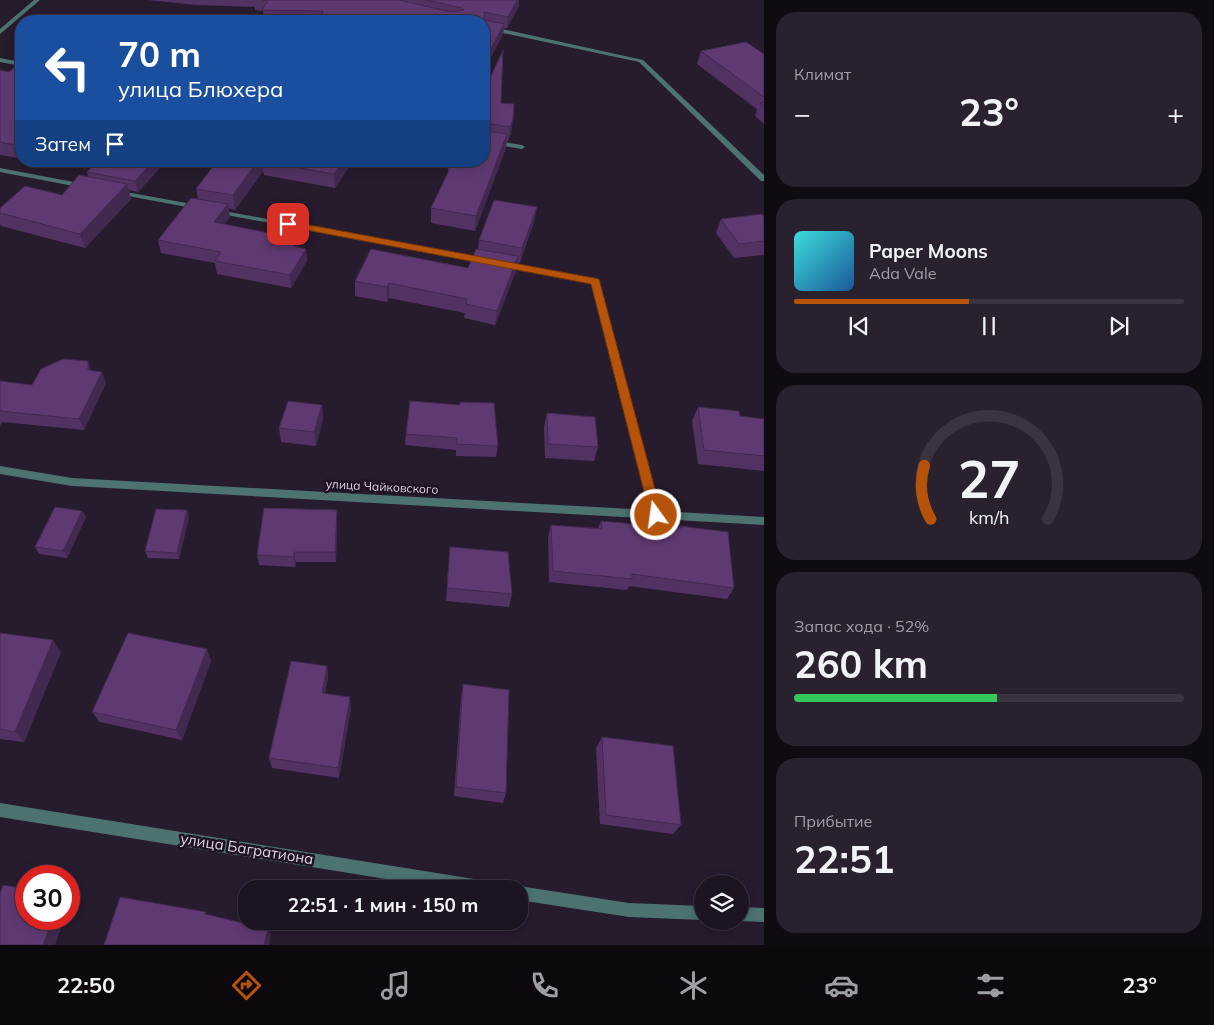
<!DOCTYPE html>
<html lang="ru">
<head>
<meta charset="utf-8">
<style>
	:root { --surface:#1d1422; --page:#2a212f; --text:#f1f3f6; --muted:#a09ea5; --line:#3b3340; --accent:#b45309 }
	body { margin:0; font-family:Mulish,sans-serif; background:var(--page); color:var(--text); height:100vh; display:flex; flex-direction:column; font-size:19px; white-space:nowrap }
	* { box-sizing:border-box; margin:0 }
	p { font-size:16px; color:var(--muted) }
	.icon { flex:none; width:28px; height:28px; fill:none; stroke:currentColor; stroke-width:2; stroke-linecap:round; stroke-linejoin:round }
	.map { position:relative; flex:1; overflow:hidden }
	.panel { display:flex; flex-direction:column; gap:12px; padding:12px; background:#100b13; width:450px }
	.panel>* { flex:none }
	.guide { position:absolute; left:15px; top:15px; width:475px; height:152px; border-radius:20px; box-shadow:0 2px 12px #0003,0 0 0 1px var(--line); background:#1a4fa0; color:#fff; overflow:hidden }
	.tools { position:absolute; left:694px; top:875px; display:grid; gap:10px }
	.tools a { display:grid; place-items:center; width:55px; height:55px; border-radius:50%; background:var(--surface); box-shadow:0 2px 12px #0003,0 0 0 1px var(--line); font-size:25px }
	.speed { position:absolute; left:15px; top:865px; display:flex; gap:10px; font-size:25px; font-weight:700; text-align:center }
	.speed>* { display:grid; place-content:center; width:65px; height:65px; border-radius:50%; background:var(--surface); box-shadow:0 2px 12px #0003,0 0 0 1px var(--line); line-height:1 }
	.speed .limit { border:8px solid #d22; background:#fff; color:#111 }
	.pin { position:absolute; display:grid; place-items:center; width:42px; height:42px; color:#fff; margin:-21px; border-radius:10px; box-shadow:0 2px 8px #0006 }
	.me { position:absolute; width:55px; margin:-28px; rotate:346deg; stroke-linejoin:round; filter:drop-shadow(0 0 4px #0008) }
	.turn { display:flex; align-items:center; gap:18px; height:105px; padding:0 20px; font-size:22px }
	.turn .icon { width:65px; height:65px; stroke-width:2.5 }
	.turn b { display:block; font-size:35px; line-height:42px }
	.then { display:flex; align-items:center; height:48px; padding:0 20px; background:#0003; gap:10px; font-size:19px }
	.big { font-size:38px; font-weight:700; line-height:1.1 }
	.panel .card { flex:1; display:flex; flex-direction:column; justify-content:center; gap:8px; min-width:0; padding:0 18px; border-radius:20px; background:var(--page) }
	.panel .dial { align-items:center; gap:0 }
	.dial svg { height:130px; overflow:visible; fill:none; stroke:var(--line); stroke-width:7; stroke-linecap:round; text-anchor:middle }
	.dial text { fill:var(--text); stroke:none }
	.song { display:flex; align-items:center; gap:15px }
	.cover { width:60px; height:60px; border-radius:8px; background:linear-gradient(135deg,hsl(180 70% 55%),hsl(210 70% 35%)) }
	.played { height:5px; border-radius:2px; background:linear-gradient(90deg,var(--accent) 45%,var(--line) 45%) }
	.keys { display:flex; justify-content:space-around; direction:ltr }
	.heat { display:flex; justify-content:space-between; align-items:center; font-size:28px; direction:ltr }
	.charge { height:8px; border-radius:4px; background:linear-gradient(90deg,#34c759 52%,var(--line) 0) }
	.trip { position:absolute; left:238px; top:880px; width:290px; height:50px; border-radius:20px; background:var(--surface); box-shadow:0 2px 12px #0003,0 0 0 1px var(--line); font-weight:700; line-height:50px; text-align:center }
	.tab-bar { display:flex; height:80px; justify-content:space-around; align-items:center; background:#0c080e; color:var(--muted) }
	.tab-bar .icon { width:35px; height:35px }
	.tab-bar .selected { color:var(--accent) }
	.tab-bar b { font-size:22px; color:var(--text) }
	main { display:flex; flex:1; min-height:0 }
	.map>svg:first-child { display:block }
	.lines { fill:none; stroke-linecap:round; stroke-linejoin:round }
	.street { fill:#4c7370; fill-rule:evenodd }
	.wall { fill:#523262 }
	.shaded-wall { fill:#422950 }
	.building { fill:#5f3a72; stroke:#422950 }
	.route { fill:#b45309; stroke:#753606 }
	.labels { text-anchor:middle; stroke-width:5; stroke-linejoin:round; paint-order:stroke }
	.street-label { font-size:12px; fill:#dfd7e4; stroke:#1e1224 }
	.near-street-label { font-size:15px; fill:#dfd7e4; stroke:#1e1224 }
</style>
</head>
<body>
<main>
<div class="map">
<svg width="764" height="945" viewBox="0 0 764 945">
	<rect width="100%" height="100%" fill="#271b2e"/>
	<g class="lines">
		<!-- street -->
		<g class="street">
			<polygon points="34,0 40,0 0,34 0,29"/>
			<polygon points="484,25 643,60 764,175 764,181 761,181 639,62 484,29"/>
			<polygon points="0,58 21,62 21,66 0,62"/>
			<polygon points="484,139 522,145 525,147 522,149 484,143"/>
			<polygon points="0,168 84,184 88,186 84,188 0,172"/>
			<polygon points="115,190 197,205 201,207 197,209 118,194 114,192"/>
			<polygon points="213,209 485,259 489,261 485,263 216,213 213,213"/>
			<polygon points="501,262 595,278 599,281 660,511 764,517 764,525 72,486 0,474 0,466 72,478 650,510 591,283 504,266 500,264"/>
			<polygon points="0,803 493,882 498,884 500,889 448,889 0,817"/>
			<polygon points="519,886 629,903 702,906 702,920 629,917 519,900 519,889 514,889"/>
			<polygon points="740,907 764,908 764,922 740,921"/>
		</g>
	</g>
	<!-- wall -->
	<g class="wall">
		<polygon points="147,0 519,0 519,6 507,28 504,28 503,35 484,21 264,21 263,11 255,10 255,7 197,5"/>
		<polygon points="701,51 764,54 764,124 755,116 757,109 697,64"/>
		<polygon points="21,62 21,156 19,158 0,155 0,70 9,72"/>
		<polygon points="484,91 501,103 514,104 511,133 508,141 507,141 506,148 475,231 431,223 431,208 448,172 448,166"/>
		<polygon points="166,161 138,192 129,190 131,199 85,248 1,226 0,224 0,208 62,195 88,177 87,172"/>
		<polygon points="217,161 352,161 352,162 335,188 264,175 263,171 235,210 228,208 230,217 224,224 298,239 298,247 306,249 307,261 291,288 217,274 215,263 161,253 158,240 198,199 196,189"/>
		<polygon points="537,207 534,221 520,263 518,262 516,271 495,325 464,318 465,313 389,298 387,302 355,296 355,281 468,268 478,249 479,240"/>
		<polygon points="764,217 764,255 734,258 716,233 721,219"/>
		<polygon points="88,361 91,371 106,383 84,430 2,422 0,426 0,381 32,385"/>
		<polygon points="410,401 498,446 496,457 456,456 456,450 405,445 406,434"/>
		<polygon points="322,405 323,419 316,446 281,442 279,428"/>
		<polygon points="698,407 740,416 764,419 764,471 698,464 692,421"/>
		<polygon points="547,413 598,447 594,461 545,458 544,427"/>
		<polygon points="82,511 86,517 67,558 39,554 35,547"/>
		<polygon points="189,517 179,559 148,558 145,551"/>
		<polygon points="337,521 336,562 296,562 295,567 259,565 257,555"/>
		<polygon points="601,521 679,528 680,526 734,588 727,599 629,586 627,590 549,582 548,537 551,525 598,528"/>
		<polygon points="450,547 512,594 509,607 446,601"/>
		<polygon points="0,633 61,652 24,742 0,739"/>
		<polygon points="211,661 182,740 100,722 92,712"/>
		<polygon points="327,666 328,677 325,693 351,708 339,778 272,768 269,758"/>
		<polygon points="463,684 506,793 503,803 454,796 461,696"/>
		<polygon points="602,737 681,825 673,834 600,824 596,748"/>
	</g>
	<!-- shaded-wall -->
	<g class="shaded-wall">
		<polygon points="517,0 519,0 519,6 507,28 508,17"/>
		<polygon points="504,24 503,35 484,71 484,62"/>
		<polygon points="513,119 511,133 508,141 510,127"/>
		<polygon points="507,134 506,148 475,231 476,216"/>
		<polygon points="21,138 21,156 19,158 14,145"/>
		<polygon points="153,161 166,161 138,192 135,181"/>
		<polygon points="258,161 262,161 263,171 235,210 233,195"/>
		<polygon points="343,161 352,161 352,162 335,188 334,174"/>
		<polygon points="127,184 131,199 85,248 80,234"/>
		<polygon points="228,204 230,217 217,235 214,222"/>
		<polygon points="537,207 534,221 520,263 522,248"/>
		<polygon points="298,239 299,252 294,246"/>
		<polygon points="306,249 307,261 291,288 290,275"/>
		<polygon points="518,256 516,271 495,325 497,311"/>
		<polygon points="389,283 389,298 387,302 387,287"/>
		<polygon points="88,361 92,373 88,370"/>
		<polygon points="102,372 106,383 84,430 79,419"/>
		<polygon points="322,405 323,419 316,446 314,432"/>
		<polygon points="187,510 189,517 179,559 177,553"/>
		<polygon points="337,510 337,521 336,562 335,552"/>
		<polygon points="82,511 86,517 67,558 63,551"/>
		<polygon points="294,552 296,562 295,567 294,557"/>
		<polygon points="53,640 61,652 24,742 15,732"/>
		<polygon points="207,649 211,661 182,740 176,730"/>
		<polygon points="327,666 328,677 323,704 322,693"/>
		<polygon points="350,697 351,708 339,778 338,768"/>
		<polygon points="53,919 64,919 55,945 43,945"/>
		<polygon points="268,929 271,935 269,945 264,945"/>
	</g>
	<!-- building -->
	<g class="building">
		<polygon points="262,0 399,0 451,12 464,10 462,8 426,0 517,0 508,17 484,12 485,20 504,24 484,62 484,21 321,21 323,11 262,10 268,1"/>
		<polygon points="746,42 764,54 764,97 701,51"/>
		<polygon points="503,50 501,103 514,104 513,119 510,127 486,123 484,125 484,91"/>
		<polygon points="21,62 21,138 14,145 0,142 0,70 9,72"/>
		<polygon points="764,102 764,106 760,103"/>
		<polygon points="484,126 485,131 507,134 476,216 431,208 451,166 448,166 450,161 484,161"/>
		<polygon points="97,161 153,161 135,181 87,172"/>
		<polygon points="217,161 258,161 233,195 196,189"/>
		<polygon points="262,161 343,161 334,174"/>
		<polygon points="79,175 127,184 80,234 0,213 0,208 25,186 62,195"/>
		<polygon points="191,198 228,204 214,222 298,239 294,246 306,249 290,275 215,261 221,252 158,240"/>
		<polygon points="494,200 537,207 522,248 479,240"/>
		<polygon points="762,214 764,217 764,241 739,244 721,219"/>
		<polygon points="371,249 468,268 476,249 518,256 497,311 466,304 467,299 389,283 387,287 355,281"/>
		<polygon points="63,359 88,361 88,370 102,372 79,419 0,411 0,381 32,385 41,369"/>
		<polygon points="288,401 322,405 314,432 279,428"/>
		<polygon points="410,401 460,405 460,402 494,403 498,446 457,444 457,438 406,434"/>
		<polygon points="698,407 739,411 740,416 764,419 764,456 704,450"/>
		<polygon points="547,413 595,417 598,447 548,444"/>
		<polygon points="55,507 82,511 63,551 35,547"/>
		<polygon points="264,508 337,510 335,552 294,552 294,557 257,555"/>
		<polygon points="156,509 187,510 177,553 145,551"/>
		<polygon points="601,521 681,528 680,526 728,532 734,588 632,574 632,579 553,571 551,525 602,529"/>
		<polygon points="450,547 508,552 512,594 447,588"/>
		<polygon points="0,633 53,640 15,732 0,729"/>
		<polygon points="128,633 207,649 176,730 92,712"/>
		<polygon points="291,661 327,666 322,693 350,697 338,768 269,758"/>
		<polygon points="463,684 509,690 506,793 456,787"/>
		<polygon points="602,737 673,746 681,825 606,815"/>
		<polygon points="3,885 26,889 26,919 53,919 43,945 0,945 0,894"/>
		<polygon points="120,897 206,912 205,914 268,929 264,945 104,945"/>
	</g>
	<!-- route -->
	<polygon class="route" points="288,221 599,279 662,515 660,518 651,518 650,515 591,284 285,226 285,222"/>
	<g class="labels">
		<!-- street labels -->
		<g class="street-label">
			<text transform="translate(382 487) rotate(3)" y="4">улица Чайковского</text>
		</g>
		<!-- near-street labels -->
		<g class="near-street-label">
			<text transform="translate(247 849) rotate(9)" y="5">улица Багратиона</text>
		</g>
	</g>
</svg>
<div class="tools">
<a><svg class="icon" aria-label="layers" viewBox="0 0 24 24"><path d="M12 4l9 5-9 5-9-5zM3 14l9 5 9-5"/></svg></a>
</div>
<div class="speed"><div class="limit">30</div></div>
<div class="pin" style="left:288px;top:224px;background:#d93025"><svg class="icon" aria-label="arrive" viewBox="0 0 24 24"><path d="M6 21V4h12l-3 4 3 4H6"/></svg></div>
<svg class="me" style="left:656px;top:515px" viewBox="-20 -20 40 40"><circle r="17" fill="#b45309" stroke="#fff" stroke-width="3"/><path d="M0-11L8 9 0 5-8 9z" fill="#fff"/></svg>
<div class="trip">22:51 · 1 мин · 150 m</div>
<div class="guide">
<div class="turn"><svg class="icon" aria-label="left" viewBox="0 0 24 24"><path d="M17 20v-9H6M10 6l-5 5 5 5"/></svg><div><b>70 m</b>улица Блюхера</div></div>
<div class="then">Затем<svg class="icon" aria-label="arrive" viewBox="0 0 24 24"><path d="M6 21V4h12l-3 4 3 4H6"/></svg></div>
</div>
</div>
<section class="panel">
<div class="card"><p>Климат</p>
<div class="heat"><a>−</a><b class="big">23°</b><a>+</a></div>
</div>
<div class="card">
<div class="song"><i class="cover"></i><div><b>Paper Moons</b><p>Ada Vale</p></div></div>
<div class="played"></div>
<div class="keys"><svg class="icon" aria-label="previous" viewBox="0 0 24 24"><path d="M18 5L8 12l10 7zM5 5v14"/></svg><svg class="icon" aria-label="pause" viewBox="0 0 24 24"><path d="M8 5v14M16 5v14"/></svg><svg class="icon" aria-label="next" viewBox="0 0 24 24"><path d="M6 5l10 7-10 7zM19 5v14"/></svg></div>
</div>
<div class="card dial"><svg viewBox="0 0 100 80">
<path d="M14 69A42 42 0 1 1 86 69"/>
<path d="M14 69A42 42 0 0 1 10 36" stroke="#b45309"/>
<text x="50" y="56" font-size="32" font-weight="700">27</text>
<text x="50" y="72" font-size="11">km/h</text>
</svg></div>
<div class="card"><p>Запас хода · 52%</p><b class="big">260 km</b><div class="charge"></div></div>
<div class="card"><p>Прибытие</p><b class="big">22:51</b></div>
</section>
</main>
<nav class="tab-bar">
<b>22:50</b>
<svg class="icon selected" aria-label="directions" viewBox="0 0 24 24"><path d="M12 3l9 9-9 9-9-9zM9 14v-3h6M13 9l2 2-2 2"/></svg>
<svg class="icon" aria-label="music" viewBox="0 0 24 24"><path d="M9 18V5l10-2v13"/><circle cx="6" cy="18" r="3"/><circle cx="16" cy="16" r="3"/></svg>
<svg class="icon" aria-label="phone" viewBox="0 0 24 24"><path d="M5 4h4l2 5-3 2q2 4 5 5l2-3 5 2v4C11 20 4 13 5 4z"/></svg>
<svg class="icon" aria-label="climate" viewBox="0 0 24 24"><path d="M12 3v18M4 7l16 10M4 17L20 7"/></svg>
<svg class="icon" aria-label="car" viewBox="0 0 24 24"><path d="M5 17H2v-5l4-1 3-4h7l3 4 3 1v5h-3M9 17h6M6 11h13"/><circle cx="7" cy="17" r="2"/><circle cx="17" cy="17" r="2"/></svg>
<svg class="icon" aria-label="filters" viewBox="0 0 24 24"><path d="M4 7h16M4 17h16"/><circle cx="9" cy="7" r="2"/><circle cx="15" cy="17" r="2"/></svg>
<b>23°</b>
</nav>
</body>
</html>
